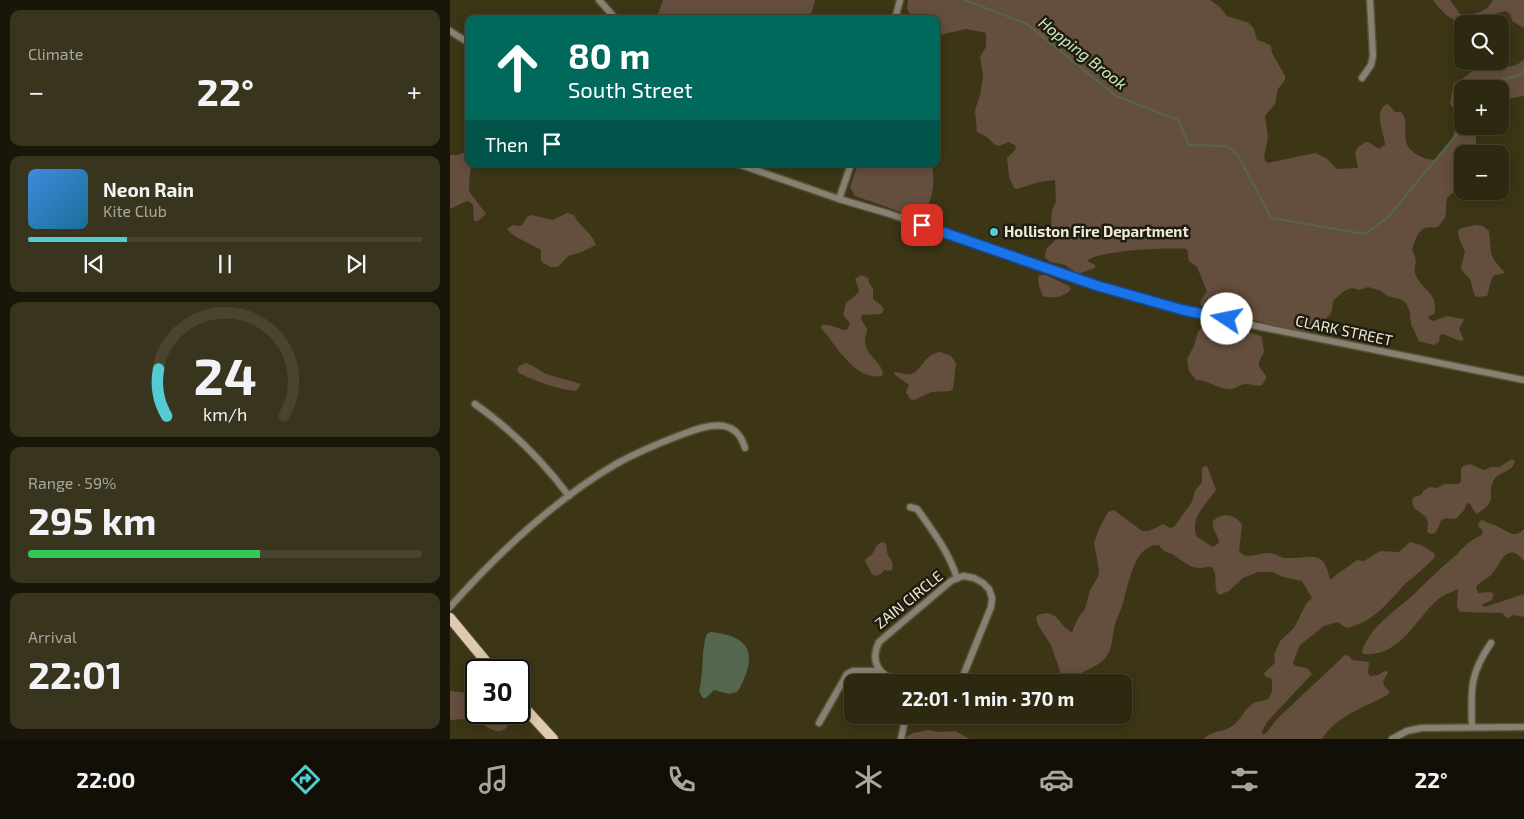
<!DOCTYPE html>
<html lang="en">
<head>
<meta charset="utf-8">
<style>
	:root { --surface:#2d2810; --page:#39341e; --text:#f1f3f6; --muted:#a7a69f; --line:#484430; --accent:#52ccd0 }
	body { margin:0; font-family:"Exo 2",sans-serif; background:var(--page); color:var(--text); height:100vh; display:flex; flex-direction:column; font-size:19px; white-space:nowrap }
	* { box-sizing:border-box; margin:0 }
	p { font-size:16px; color:var(--muted) }
	.icon { flex:none; width:28px; height:28px; fill:none; stroke:currentColor; stroke-width:2; stroke-linecap:round; stroke-linejoin:round }
	.map { position:relative; flex:1; overflow:hidden }
	.drawer { display:flex; flex-direction:column; gap:10px; padding:10px; background:#191609; width:450px }
	.drawer>* { flex:none }
	.top-card { position:absolute; left:15px; top:15px; width:475px; height:152px; border-radius:10px; box-shadow:0 2px 12px #0003,0 0 0 1px var(--line); background:#00695c; color:#fff; overflow:hidden }
	.controls { position:absolute; left:1004px; top:15px; display:grid; gap:10px }
	.controls a { display:grid; place-items:center; width:55px; height:55px; border-radius:10px; background:var(--surface); box-shadow:0 2px 12px #0003,0 0 0 1px var(--line); font-size:25px }
	.speed { position:absolute; left:15px; top:659px; display:flex; gap:10px; font-size:25px; font-weight:700; text-align:center }
	.speed>* { display:grid; place-content:center; width:65px; height:65px; border-radius:50%; background:var(--surface); box-shadow:0 2px 12px #0003,0 0 0 1px var(--line); line-height:1 }
	.speed .limit { border:2px solid #111; border-radius:8px; background:#fff; color:#111 }
	.pin { position:absolute; display:grid; place-items:center; width:42px; height:42px; color:#fff; margin:-21px; border-radius:10px; box-shadow:0 2px 8px #0006 }
	.me { position:absolute; width:55px; margin:-28px; rotate:281deg; stroke-linejoin:round; filter:drop-shadow(0 0 4px #0008) }
	.turn { display:flex; align-items:center; gap:18px; height:105px; padding:0 20px; font-size:22px }
	.turn .icon { width:65px; height:65px; stroke-width:2.5 }
	.turn b { display:block; font-size:35px; line-height:42px }
	.then { display:flex; align-items:center; height:48px; padding:0 20px; background:#0003; gap:10px; font-size:19px }
	.big { font-size:38px; font-weight:700; line-height:1.1 }
	.drawer .widget { flex:1; display:flex; flex-direction:column; justify-content:center; gap:8px; min-width:0; padding:0 18px; border-radius:10px; background:var(--page) }
	.drawer .dial { align-items:center; gap:0 }
	.dial svg { height:130px; overflow:visible; fill:none; stroke:var(--line); stroke-width:7; stroke-linecap:round; text-anchor:middle }
	.dial text { fill:var(--text); stroke:none }
	.song { display:flex; align-items:center; gap:15px }
	.cover { width:60px; height:60px; border-radius:8px; background:linear-gradient(135deg,hsl(210 70% 55%),hsl(200 70% 35%)) }
	.played { height:5px; border-radius:2px; background:linear-gradient(90deg,var(--accent) 25%,var(--line) 25%) }
	.keys { display:flex; justify-content:space-around; direction:ltr }
	.heat { display:flex; justify-content:space-between; align-items:center; font-size:28px; direction:ltr }
	.charge { height:8px; border-radius:4px; background:linear-gradient(90deg,#34c759 59%,var(--line) 0) }
	.trip { position:absolute; left:394px; top:674px; width:288px; height:50px; border-radius:10px; background:var(--surface); box-shadow:0 2px 12px #0003,0 0 0 1px var(--line); font-weight:700; line-height:50px; text-align:center }
	.tabs { display:flex; height:80px; justify-content:space-around; align-items:center; background:#121006; color:var(--muted) }
	.tabs .icon { width:35px; height:35px }
	.tabs .selected { color:var(--accent) }
	.tabs b { font-size:22px; color:var(--text) }
	main { display:flex; flex:1; min-height:0 }
	.map>svg:first-child { display:block }
	.green { fill:#644e3e }
	.water { fill:#55664f }
	.lines { fill:none; stroke-linecap:round; stroke-linejoin:round }
	.stream { stroke:#55664f; stroke-width:2 }
	.minor-casing { stroke:#585335; stroke-width:9 }
	.primary-casing { stroke:#585335; stroke-width:12 }
	.minor { stroke:#898073; stroke-width:6 }
	.primary { stroke:#ddcab0; stroke-width:10 }
	.route-casing { stroke:#114b97; stroke-width:12 }
	.route { stroke:#1a73e8; stroke-width:9 }
	.poi-dot { fill:#52ccd0; stroke:#201d10; stroke-width:2 }
	.labels { text-anchor:middle; stroke-width:5; stroke-linejoin:round; paint-order:stroke }
	.poi-label { font-size:15px; font-weight:bold; fill:#eeead8; stroke:#201d10; text-anchor:start }
	.street-label { font-size:15px; fill:#eeead8; stroke:#201d10 }
	.water-label { font-size:16px; font-style:italic; fill:#c9ecbd; stroke:#201d10 }
</style>
</head>
<body>
<main>
<section class="drawer">
<div class="widget"><p>Climate</p>
<div class="heat"><a>−</a><b class="big">22°</b><a>+</a></div>
</div>
<div class="widget">
<div class="song"><i class="cover"></i><div><b>Neon Rain</b><p>Kite Club</p></div></div>
<div class="played"></div>
<div class="keys"><svg class="icon" aria-label="previous" viewBox="0 0 24 24"><path d="M18 5L8 12l10 7zM5 5v14"/></svg><svg class="icon" aria-label="pause" viewBox="0 0 24 24"><path d="M8 5v14M16 5v14"/></svg><svg class="icon" aria-label="next" viewBox="0 0 24 24"><path d="M6 5l10 7-10 7zM19 5v14"/></svg></div>
</div>
<div class="widget dial"><svg viewBox="0 0 100 80">
<path d="M14 69A42 42 0 1 1 86 69"/>
<path d="M14 69A42 42 0 0 1 9 40" stroke="#52ccd0"/>
<text x="50" y="56" font-size="32" font-weight="700">24</text>
<text x="50" y="72" font-size="11">km/h</text>
</svg></div>
<div class="widget"><p>Range · 59%</p><b class="big">295 km</b><div class="charge"></div></div>
<div class="widget"><p>Arrival</p><b class="big">22:01</b></div>
</section>
<div class="map">
<svg width="1074" height="739" viewBox="0 0 1074 739">
	<rect width="100%" height="100%" fill="#3c3616"/>
	<!-- green -->
	<g class="green">
		<polygon points="213,0 365,0 362,12 354,19 206,19"/>
		<path d="M458 0H760L770 7 777 16 799 23 804 29 807 40 814 42 821 46 822 53 835 76V80L828 89 825 104 815 116 818 138 814 157 815 161 818 163 865 153 876 158 887 169 908 168 905 153 908 147 916 142 920 143 929 149 935 145C934 132 924 115 935 105L938 104 945 112H951C961 121 949 141 962 151 967 156 980 162 987 159 991 157 994 150 997 147 1000 143 1003 138 1004 133 1005 129 1003 126 1003 122 1003 118 1004 114 1004 110L1000 103 1004 83C1007 81 1011 80 1015 77 1018 75 1020 71 1024 70 1040 64 1063 73 1074 59V97L1072 96 1059 99H1050V89H1012V126H1028L1026 132V154H1012L1014 191H1005L997 198 995 218 988 227C984 228 978 227 975 228 967 231 964 243 962 250 963 253 965 254 965 257 967 262 964 268 965 273 970 290 990 292 984 314L979 316V319L983 321 997 316 1013 319 1014 320 1009 329 1014 340 1010 341 993 334 990 335 989 342 983 345 969 341 961 324 960 312 956 303 950 299 938 296 931 291 918 287 909 290 902 288 894 291 883 301 882 311 879 316 858 334 753 307 750 304 751 300 757 291 747 267 739 261 737 249C721 247 647 250 637 261L645 265V268L628 274 615 265 601 262 595 258C595 244 602 247 607 237L601 226 602 210 606 202 605 180 589 182 567 189 564 188 559 177 557 158 565 150 566 146 559 142 549 146 545 145 537 137 527 132 525 110 530 95 533 76 530 57 536 47V33L516 29 490 35 486 34V19L461 18 457 8Z"/>
		<path d="M983 0H1000L1010 14C1022 16 1038 12 1043 0H1074V28L1062 21 1060 14 1056 11 1035 16 1023 24C1004 24 994 15 983 0Z"/>
		<path d="M19 150V164H22C20 168 19 186 19 191L36 214 28 221H24L23 205 20 202 17 201 0 209V155H8Z"/>
		<path d="M408 164H482C486 184 482 202 471 219L405 196 400 187Z"/>
		<path d="M117 213 124 215C129 227 142 232 146 245L129 253 118 256 108 267H100L91 261V250C81 244 63 237 57 229L63 225 71 226 78 216 81 215 103 220Z"/>
		<polygon points="1026,225 1033,226 1039,231 1041,253 1044,260 1055,273 1045,275 1042,278 1037,296 1026,297 1024,294 1020,279 1012,271 1011,267 1015,252 1009,238 1008,231 1011,228"/>
		<path d="M411 275 418 278 420 285 423 288V299L432 306 434 310 431 314 412 315 411 319 417 329C417 333 415 337 415 341 415 355 431 361 433 373L432 376C404 381 386 344 371 328L372 325H379L394 330H397L400 323 393 315 396 303 408 293 409 290 405 279Z"/>
		<path d="M589 275H596L619 286 621 289C615 297 603 299 593 296 591 290 586 282 589 275Z"/>
		<path d="M757 324C763 323 808 333 812 337L814 352 809 362V366L816 376V379L812 385C806 387 802 384 796 384 789 384 784 391 777 389 768 388 754 379 746 380L739 371 737 359 744 346 748 331Z"/>
		<path d="M490 352 501 356 506 363 503 389 500 391 481 392 464 400 460 399 456 392 459 385 444 374 445 372C450 373 457 375 461 374 472 371 474 354 490 352Z"/>
		<path d="M76 363 83 366 96 374 131 384 127 390 124 391C104 388 87 382 69 373L67 370 69 366Z"/>
		<path d="M1062 459 1065 461C1062 473 1049 471 1044 480 1035 495 1051 500 1026 514L1020 504 1017 503 1014 510 1006 519C985 517 994 522 985 533L981 534 977 532 978 524 976 517 964 508 962 500 964 497 971 495 973 491 980 487 987 488 994 484H1009L1011 481V469L1013 466 1020 464 1034 470 1041 467H1049Z"/>
		<path d="M757 466 766 490C756 505 739 517 747 537L763 547 769 543C769 535 761 530 763 521 772 512 786 514 792 525L789 551C797 561 807 553 818 553 824 552 830 558 836 558 860 559 874 547 880 580 889 572 898 567 907 560L914 561 930 551 949 552 960 542 971 545 984 553 985 557C976 567 965 575 955 584 938 603 922 623 896 628L888 622 874 626 850 645 843 663 845 666 857 668 862 674 818 721 812 731 813 735 816 733 828 718 895 655 899 656 902 660 919 662 918 673 920 676 928 675 935 671 938 672 933 682 934 686 939 691V694C916 707 887 715 872 739H753C763 730 769 733 779 728 789 724 793 711 801 705 806 700 813 703 819 698L822 691V679L815 676 814 673 825 663 824 655 830 641 844 628 856 604 862 598 852 581 833 577 823 572H808L793 578 779 591 769 595C762 588 769 576 762 567 758 566 755 568 750 568 740 568 733 561 725 556 719 551 716 555 709 545 683 543 678 589 672 606 670 612 667 618 665 624 662 635 663 648 656 657 651 664 641 668 633 672 627 675 620 680 612 677L601 645 588 625 586 618 588 615C608 607 609 627 622 632L628 618 635 609 640 590 648 577 649 570 644 543 649 529 658 512 664 510 692 531H699L713 524 720 528 724 527 742 502 745 491 752 482V470L753 467Z"/>
		<path d="M1033 520C1038 524 1044 524 1049 527 1058 532 1065 539 1074 529V561C1057 540 1051 563 1042 574 1037 579 1030 582 1026 587L1028 593 1040 592 1044 594 1042 600 1031 605 1035 607 1074 594V617L1064 615 1057 618 1052 613 1010 612 1007 606 1008 589C1000 593 990 596 984 603 963 624 948 657 914 654L912 652C919 627 944 612 963 595 977 582 990 568 1005 556 1009 554 1009 550 1013 548 1018 542 1025 538 1032 535L1033 531 1028 526 1030 521Z"/>
		<path d="M432 542 435 543C438 547 436 551 438 555 441 561 444 562 442 570L438 571 435 570 429 575 426 576 422 574 415 561C417 556 420 557 423 553 426 548 425 545 432 542Z"/>
		<path d="M0 691 26 694V712C37 712 50 712 59 719L58 726C47 739 37 724 25 721 17 718 8 720 0 720Z"/>
		<polygon points="478,730 490,732 505,731 520,739 452,739 463,733"/>
	</g>
	<!-- water -->
	<path class="water" d="M261 632C285 635 306 642 297 671 294 678 292 686 287 692L279 694 264 690 256 698H253L249 691C254 674 251 647 257 634Z"/>
	<g class="lines">
		<!-- stream -->
		<g class="stream">
			<polyline points="515,0 577,24 666,96 728,120 739,145 777,146 788,155 821,218 915,234 938,217 1008,133 1012,119"/>
			<polyline points="1022,89 1072,74 1074,69"/>
		</g>
		<defs>
			<g id="minor">
				<polyline points="149,0 166,19"/>
				<polyline points="445,19 450,0"/>
				<polyline points="0,31 19,43"/>
				<polyline points="912,78 921,65 923,56 920,0"/>
				<polyline points="288,164 389,199 440,214 648,286 689,298 767,318 1074,380"/>
				<polyline points="389,199 401,164"/>
				<path d="M25 404C62 430 92 460 119 496"/>
				<path d="M460 507 467 509 470 513C485 534 499 553 507 578"/>
				<path d="M0 607C48 553 103 501 166 464 186 453 207 444 228 436 252 427 285 413 295 448"/>
				<path d="M450 682C430 676 419 663 429 642L501 581 513 576 524 578 533 583 539 589 542 598 541 607 513 676 509 682"/>
				<polyline points="369,723 397,674 403,671 430,671"/>
				<path d="M1022 727C1021 690 1019 675 1041 643"/>
				<polyline points="451,739 456,715"/>
				<polyline points="942,739 957,731 971,728 1074,727"/>
			</g>
			<g id="primary">
				<polyline points="0,618 43,670"/>
				<polyline points="69,702 103,739"/>
			</g>
		</defs>
		<!-- minor casing -->
		<use href="#minor" class="minor-casing"/>
		<!-- primary casing -->
		<use href="#primary" class="primary-casing"/>
		<!-- minor -->
		<use href="#minor" class="minor"/>
		<!-- primary -->
		<use href="#primary" class="primary"/>
	</g>
	<g class="lines">
		<defs>
			<polyline id="route" points="472,225 648,286 733,310 777,319"/>
		</defs>
		<!-- route casing -->
		<use href="#route" class="route-casing"/>
		<!-- route -->
		<use href="#route" class="route"/>
	</g>
	<!-- markers -->
	<circle class="poi-dot" cx="544" cy="232" r="5"/>
	<g class="labels">
		<!-- poi labels -->
		<g class="poi-label">
			<text x="554" y="237">Holliston Fire Department</text>
		</g>
		<!-- street labels -->
		<g class="street-label">
			<text transform="translate(894 331) rotate(12)" y="5">CLARK STREET</text>
			<text transform="translate(459 600) rotate(-39)" y="5">ZAIN CIRCLE</text>
		</g>
		<!-- water labels -->
		<g class="water-label">
			<text transform="translate(633 53) rotate(38)" y="6">Hopping Brook</text>
		</g>
	</g>
</svg>
<div class="controls">
<a><svg class="icon" aria-label="search" viewBox="0 0 24 24"><circle cx="10" cy="10" r="6"/><path d="M15 15l6 6"/></svg></a>
<a>+</a>
<a>−</a>
</div>
<div class="speed"><div class="limit">30</div></div>
<div class="pin" style="left:472px;top:225px;background:#d93025"><svg class="icon" aria-label="arrive" viewBox="0 0 24 24"><path d="M6 21V4h12l-3 4 3 4H6"/></svg></div>
<svg class="me" style="left:777px;top:319px" viewBox="-20 -20 40 40"><circle r="19" fill="#fff"/><path d="M0-13L10 11 0 6-10 11z" fill="#1a73e8"/></svg>
<div class="trip">22:01 · 1 min · 370 m</div>
<div class="top-card">
<div class="turn"><svg class="icon" aria-label="ahead" viewBox="0 0 24 24"><path d="M12 20V5M6 11l6-6 6 6"/></svg><div><b>80 m</b>South Street</div></div>
<div class="then">Then<svg class="icon" aria-label="arrive" viewBox="0 0 24 24"><path d="M6 21V4h12l-3 4 3 4H6"/></svg></div>
</div>
</div>
</main>
<nav class="tabs">
<b>22:00</b>
<svg class="icon selected" aria-label="directions" viewBox="0 0 24 24"><path d="M12 3l9 9-9 9-9-9zM9 14v-3h6M13 9l2 2-2 2"/></svg>
<svg class="icon" aria-label="music" viewBox="0 0 24 24"><path d="M9 18V5l10-2v13"/><circle cx="6" cy="18" r="3"/><circle cx="16" cy="16" r="3"/></svg>
<svg class="icon" aria-label="phone" viewBox="0 0 24 24"><path d="M5 4h4l2 5-3 2q2 4 5 5l2-3 5 2v4C11 20 4 13 5 4z"/></svg>
<svg class="icon" aria-label="climate" viewBox="0 0 24 24"><path d="M12 3v18M4 7l16 10M4 17L20 7"/></svg>
<svg class="icon" aria-label="car" viewBox="0 0 24 24"><path d="M5 17H2v-5l4-1 3-4h7l3 4 3 1v5h-3M9 17h6M6 11h13"/><circle cx="7" cy="17" r="2"/><circle cx="17" cy="17" r="2"/></svg>
<svg class="icon" aria-label="filters" viewBox="0 0 24 24"><path d="M4 7h16M4 17h16"/><circle cx="9" cy="7" r="2"/><circle cx="15" cy="17" r="2"/></svg>
<b>22°</b>
</nav>
</body>
</html>
